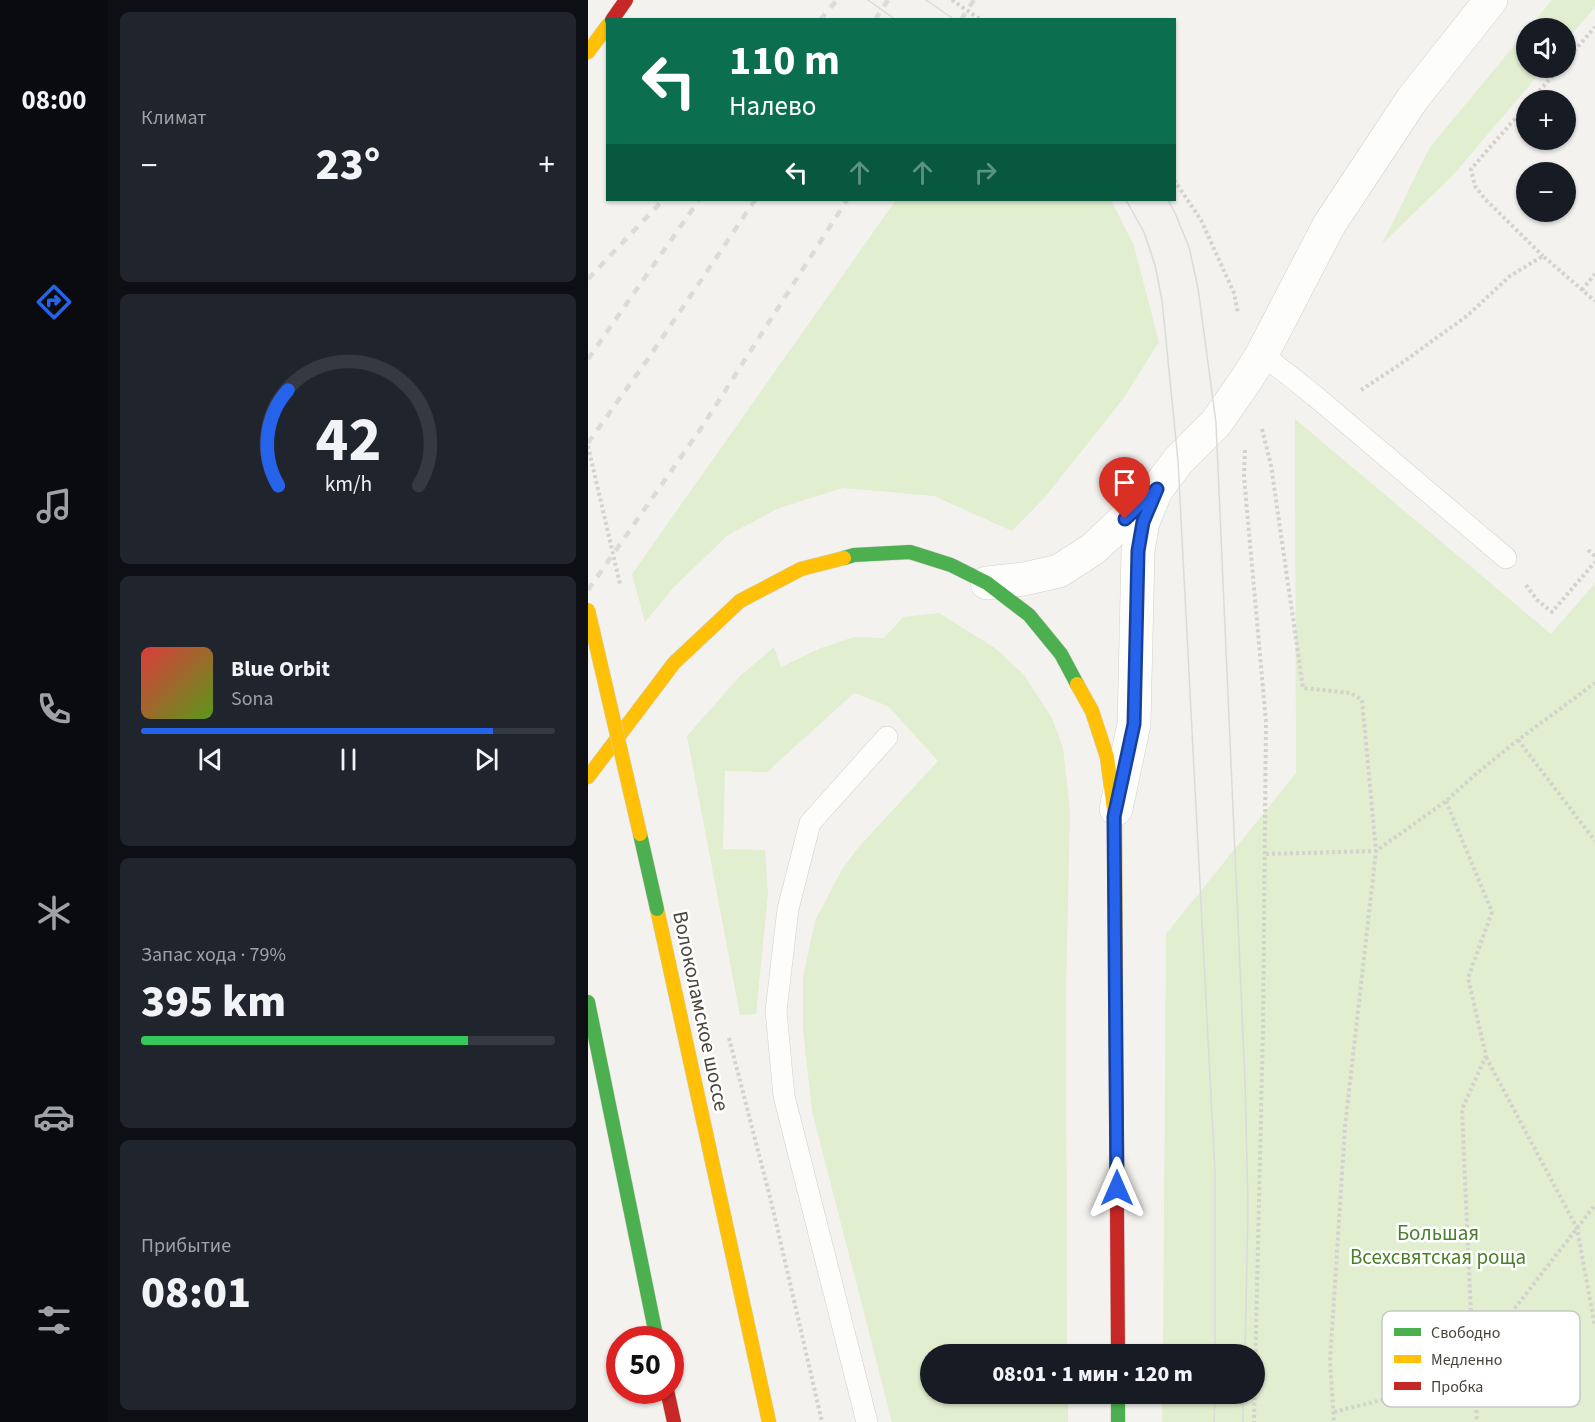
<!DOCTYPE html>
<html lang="ru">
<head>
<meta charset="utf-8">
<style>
	:root { --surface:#171b24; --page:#20242c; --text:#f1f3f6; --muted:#9ea1a6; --line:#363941; --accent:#2563eb }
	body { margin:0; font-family:"Source Sans 3",sans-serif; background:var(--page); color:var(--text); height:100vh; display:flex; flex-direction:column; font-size:22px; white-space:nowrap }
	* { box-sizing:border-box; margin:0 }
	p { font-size:20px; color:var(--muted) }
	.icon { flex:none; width:33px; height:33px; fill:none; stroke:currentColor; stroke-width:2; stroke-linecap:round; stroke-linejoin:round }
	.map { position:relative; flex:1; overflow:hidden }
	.side { display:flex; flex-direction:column; gap:12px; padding:12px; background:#0d0f14; width:480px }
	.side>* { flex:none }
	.guide { position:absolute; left:18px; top:18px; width:570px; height:183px; border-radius:0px; box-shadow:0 2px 4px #0004; background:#0b6e4f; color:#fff; overflow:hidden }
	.controls { position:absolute; left:928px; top:18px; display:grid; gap:12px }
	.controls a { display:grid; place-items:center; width:60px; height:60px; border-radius:50%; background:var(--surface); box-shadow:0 2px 4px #0004; font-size:30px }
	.speed { position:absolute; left:18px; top:1326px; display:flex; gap:12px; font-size:30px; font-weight:700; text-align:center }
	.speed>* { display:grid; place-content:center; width:78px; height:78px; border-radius:50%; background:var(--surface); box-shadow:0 2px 4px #0004; line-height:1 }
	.speed .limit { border:9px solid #d22; background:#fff; color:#111 }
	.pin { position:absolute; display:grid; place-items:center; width:51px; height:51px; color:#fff; margin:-62px -26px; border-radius:50% 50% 50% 0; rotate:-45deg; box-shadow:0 0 6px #0007 }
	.pin .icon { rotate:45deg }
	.me { position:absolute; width:66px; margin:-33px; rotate:0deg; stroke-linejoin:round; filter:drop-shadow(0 0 4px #0008) }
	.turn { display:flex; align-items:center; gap:21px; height:126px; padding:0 24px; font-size:27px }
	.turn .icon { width:78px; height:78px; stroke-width:2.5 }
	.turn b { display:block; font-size:42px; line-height:51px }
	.lanes { display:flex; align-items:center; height:57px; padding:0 24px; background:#0003; justify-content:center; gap:30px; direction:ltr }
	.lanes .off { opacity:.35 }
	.big { font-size:45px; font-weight:800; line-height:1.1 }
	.side .widget { flex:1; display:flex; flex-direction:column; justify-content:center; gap:9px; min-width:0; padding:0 21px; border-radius:9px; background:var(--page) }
	.side .dial { align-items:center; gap:0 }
	.dial svg { height:156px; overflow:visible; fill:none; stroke:var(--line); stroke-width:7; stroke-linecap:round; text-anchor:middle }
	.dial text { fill:var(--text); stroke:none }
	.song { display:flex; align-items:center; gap:18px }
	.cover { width:72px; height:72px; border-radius:9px; background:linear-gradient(135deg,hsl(0 70% 55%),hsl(90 70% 35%)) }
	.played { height:6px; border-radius:3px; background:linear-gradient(90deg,var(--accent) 85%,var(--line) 85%) }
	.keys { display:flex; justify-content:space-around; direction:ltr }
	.heat { display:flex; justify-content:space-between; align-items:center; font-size:33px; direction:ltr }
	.charge { height:9px; border-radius:4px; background:linear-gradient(90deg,#34c759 79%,var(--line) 0) }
	.trip { position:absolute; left:332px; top:1344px; width:345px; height:60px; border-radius:30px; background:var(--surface); box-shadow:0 2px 4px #0004; font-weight:800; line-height:60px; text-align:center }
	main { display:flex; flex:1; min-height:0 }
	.dock { display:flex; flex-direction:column; width:108px; justify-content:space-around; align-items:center; background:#090b0e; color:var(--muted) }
	.dock .icon { width:42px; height:42px }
	.dock .current { color:var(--accent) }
	.dock b { font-size:27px; color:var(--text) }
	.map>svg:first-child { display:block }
	.green { fill:#e1eecf }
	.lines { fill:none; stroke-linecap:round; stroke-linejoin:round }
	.lane-casing { stroke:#d2d0cb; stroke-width:22 }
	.street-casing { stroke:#d2d0cb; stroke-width:34 }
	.fast-casing { stroke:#d3cfc5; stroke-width:15 }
	.slow-casing { stroke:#d3cfc5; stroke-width:15 }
	.jam-casing { stroke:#d3cfc5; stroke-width:15 }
	.path { stroke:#d3d2cc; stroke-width:4; stroke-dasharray:3 3; stroke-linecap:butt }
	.lane { stroke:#fdfdfc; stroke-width:21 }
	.street { stroke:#fdfdfc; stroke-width:33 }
	.fast { stroke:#4caf50; stroke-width:14 }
	.slow { stroke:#ffc107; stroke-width:14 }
	.jam { stroke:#c62828; stroke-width:14 }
	.tram { stroke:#dbdbda; stroke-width:1.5 }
	.rail { stroke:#dbdbda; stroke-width:4.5; stroke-dasharray:8 8; stroke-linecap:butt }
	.fast-bridge-casing { stroke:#d3cfc5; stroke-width:15; stroke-linecap:butt }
	.slow-bridge-casing { stroke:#d3cfc5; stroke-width:15; stroke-linecap:butt }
	.path-bridge { stroke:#d3d2cc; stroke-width:4; stroke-dasharray:3 3; stroke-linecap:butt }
	.fast-bridge { stroke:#4caf50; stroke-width:14 }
	.slow-bridge { stroke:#ffc107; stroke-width:14 }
	.route-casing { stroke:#184099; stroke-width:15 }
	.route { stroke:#2563eb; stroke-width:10 }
	.labels { text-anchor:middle; stroke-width:5; stroke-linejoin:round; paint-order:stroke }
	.street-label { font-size:21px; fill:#4b4439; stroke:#fff }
	.park-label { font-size:21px; fill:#4a7f2a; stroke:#fff }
	.key { fill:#fff; stroke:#c9c7c4; stroke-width:1.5 }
	.key-label { font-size:16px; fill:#4b4439 }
</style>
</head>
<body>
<main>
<nav class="dock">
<b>08:00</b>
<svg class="icon current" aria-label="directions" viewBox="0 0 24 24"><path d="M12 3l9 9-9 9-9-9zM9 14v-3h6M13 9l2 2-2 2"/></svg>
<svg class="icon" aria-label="music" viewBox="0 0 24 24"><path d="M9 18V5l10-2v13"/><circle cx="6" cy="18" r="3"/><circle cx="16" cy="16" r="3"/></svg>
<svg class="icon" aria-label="phone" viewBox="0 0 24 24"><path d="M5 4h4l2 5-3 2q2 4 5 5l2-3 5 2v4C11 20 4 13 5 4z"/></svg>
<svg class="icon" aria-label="climate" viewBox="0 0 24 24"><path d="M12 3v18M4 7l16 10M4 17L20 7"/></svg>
<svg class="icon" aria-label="car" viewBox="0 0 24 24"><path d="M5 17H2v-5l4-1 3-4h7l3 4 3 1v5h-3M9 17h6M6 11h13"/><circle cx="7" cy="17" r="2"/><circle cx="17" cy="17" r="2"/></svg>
<svg class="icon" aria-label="filters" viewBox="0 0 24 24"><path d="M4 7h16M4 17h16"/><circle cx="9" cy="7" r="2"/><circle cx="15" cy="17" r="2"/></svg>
</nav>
<section class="side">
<div class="widget"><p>Климат</p>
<div class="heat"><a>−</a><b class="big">23°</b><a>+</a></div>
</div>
<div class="widget dial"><svg viewBox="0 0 100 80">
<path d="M14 69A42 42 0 1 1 86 69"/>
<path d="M14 69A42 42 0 0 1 19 20" stroke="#2563eb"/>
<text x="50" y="56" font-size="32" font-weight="700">42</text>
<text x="50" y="72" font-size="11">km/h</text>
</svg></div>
<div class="widget">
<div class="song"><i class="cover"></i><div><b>Blue Orbit</b><p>Sona</p></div></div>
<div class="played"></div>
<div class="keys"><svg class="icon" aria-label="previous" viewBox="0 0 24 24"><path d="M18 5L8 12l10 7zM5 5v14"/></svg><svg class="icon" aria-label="pause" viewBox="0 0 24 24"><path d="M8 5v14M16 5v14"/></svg><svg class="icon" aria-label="next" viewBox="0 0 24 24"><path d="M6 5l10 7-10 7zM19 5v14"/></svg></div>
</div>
<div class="widget"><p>Запас хода · 79%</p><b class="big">395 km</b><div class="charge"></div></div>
<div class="widget"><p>Прибытие</p><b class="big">08:01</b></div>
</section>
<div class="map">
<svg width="1007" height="1422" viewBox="0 0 1007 1422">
	<rect width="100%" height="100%" fill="#f4f2ee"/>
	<!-- green -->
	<g class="green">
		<polygon points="964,0 1007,0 1007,7 978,41 978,28 941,28"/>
		<polygon points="939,30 939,68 956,68 866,174 794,244 842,147"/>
		<polygon points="308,200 523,200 546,246 571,342 535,399 458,496 424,531 346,496 255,488 191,508 140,535 85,588 57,622 44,574"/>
		<polygon points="707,419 963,634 1007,583 1007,1422 574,1422 574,1394 666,1394 666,1354 575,1354 578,934 708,773"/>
		<polygon points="351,613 407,648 436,675 464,718 475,748 482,810 478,991 479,1354 342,1354 342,1394 480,1394 480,1422 304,1422 224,1111 215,1030 215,977 227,921 253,871 269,849 350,761 300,706 266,693 179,772 137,771 135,849 177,850 180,894 168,1014 152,1015 99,736 151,677 186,647 193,667 233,648 266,637 296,638 315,617"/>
	</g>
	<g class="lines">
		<defs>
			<g id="lane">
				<polyline points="674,354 727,396 918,558"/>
				<polyline points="279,1422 196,1096 188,1011 200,909 222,823 299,737"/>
			</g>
			<g id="street">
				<polyline points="399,583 436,579 471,571 505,549 569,489 590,461 628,423 660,377 674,354 741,225 825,98 903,0"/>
				<polyline points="528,809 546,724 550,551 555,522 567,493"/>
			</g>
			<g id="fast">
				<polyline points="256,558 266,555 322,552 363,565 399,583 441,615 473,654 489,684"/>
				<polyline points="0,1002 69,1340"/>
				<polyline points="530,1394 530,1422"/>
			</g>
			<g id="slow">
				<polyline points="0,52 20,25"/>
				<polyline points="489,684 504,711 519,757 527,817 528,1061"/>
				<polyline points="0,777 86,663 152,601 213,569 256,558"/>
				<polyline points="69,909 181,1422"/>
			</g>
			<g id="jam">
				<polyline points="24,20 38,0"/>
				<polyline points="528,1061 530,1354"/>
				<polyline points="79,1390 86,1422"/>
			</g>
		</defs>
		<!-- lane casing -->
		<use href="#lane" class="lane-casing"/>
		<!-- street casing -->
		<use href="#street" class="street-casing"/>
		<!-- fast casing -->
		<use href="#fast" class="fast-casing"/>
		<!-- slow casing -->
		<use href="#slow" class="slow-casing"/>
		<!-- jam casing -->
		<use href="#jam" class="jam-casing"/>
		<!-- path -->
		<g class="path">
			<polyline points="978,60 1007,27"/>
			<polyline points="943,100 972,68"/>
			<polyline points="939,105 883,169 887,186 897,199 955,256"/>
			<polyline points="586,180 613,220 646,293 650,313"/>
			<polyline points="994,290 1007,274"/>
			<polyline points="773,390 811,365 879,316 922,276 955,256 1007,301"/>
			<polyline points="674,429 683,465 715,688 763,693 774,700 788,851 757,1127 742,1361 746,1422"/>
			<polyline points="657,450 656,476 678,722 675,1027 666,1422"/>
			<polyline points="1000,550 1007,556"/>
			<polyline points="938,585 949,600 964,612 1007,562"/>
			<polyline points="930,740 1007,841"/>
			<polyline points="858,801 904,912 880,978 898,1056 874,1109 885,1362 889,1422"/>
			<polyline points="678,854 788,851 858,801 889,773 930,740 1007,683"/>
			<polyline points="141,1038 184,1205 234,1422"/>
			<polyline points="898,1057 989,1228 1007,1327"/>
			<polyline points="746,1412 809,1396 885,1362 1007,1205"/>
		</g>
		<!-- lane -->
		<use href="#lane" class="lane"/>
		<!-- street -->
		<use href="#street" class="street"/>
		<!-- fast -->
		<use href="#fast" class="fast"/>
		<!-- slow -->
		<use href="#slow" class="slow"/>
		<!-- jam -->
		<use href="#jam" class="jam"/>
		<!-- tram -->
		<g class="tram">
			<polyline points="280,0 308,20"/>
			<polyline points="338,0 367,20"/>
			<polyline points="538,200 556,232 567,265 574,300 590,461 627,1173 627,1354"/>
			<polyline points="580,200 587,213 601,247 610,288 628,423 657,1081 660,1208 657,1354"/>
			<polyline points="626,1422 627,1394"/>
			<polyline points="655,1422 655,1394"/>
		</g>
		<!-- rail -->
		<g class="rail">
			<polyline points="232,20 249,0"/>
			<polyline points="287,20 300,0"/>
			<polyline points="373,20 386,0"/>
			<polyline points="0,279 75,200"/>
			<polyline points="0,359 111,200"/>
			<polyline points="0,443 62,356 167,200"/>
			<polyline points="0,590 114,427 259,200"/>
		</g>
		<defs>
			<polyline id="fast-bridge" points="52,834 69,909"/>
			<polyline id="slow-bridge" points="0,610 52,834"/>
		</defs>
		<!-- fast-bridge casing -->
		<use href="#fast-bridge" class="fast-bridge-casing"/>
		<!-- slow-bridge casing -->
		<use href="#slow-bridge" class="slow-bridge-casing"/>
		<!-- path-bridge -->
		<g class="path-bridge">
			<polyline points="364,0 393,20"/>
			<polyline points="0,446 32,584"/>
		</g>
		<!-- fast-bridge -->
		<use href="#fast-bridge" class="fast-bridge"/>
		<!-- slow-bridge -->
		<use href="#slow-bridge" class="slow-bridge"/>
	</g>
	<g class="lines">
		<defs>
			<polyline id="route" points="529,1188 526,817 546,724 550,551 555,522 569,489 537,519"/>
		</defs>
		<!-- route casing -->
		<use href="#route" class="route-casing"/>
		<!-- route -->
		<use href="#route" class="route"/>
	</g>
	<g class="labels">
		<!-- street labels -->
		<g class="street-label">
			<text transform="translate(113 1011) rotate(78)" y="7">Волоколамское шоссе</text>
		</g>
		<!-- park labels -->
		<g class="park-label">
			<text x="850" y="1240">Большая<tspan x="850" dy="24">Всехсвятская роща</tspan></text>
		</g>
	</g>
	<!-- legend -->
	<rect x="794" y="1311" width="198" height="96" rx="9" class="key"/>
	<rect x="806" y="1328" width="27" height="8" fill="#4caf50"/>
	<rect x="806" y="1355" width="27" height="8" fill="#ffc107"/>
	<rect x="806" y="1382" width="27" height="8" fill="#c62828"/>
	<g class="key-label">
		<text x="843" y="1338">Свободно</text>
		<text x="843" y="1365">Медленно</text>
		<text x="843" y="1392">Пробка</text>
	</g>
</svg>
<div class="controls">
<a><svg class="icon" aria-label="sound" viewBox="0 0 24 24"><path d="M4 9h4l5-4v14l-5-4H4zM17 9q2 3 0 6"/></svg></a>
<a>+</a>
<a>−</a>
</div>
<div class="speed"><div class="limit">50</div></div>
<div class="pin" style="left:537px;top:519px;background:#d93025"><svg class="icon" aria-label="arrive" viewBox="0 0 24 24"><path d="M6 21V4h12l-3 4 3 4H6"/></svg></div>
<svg class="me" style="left:529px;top:1188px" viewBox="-20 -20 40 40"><path d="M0-17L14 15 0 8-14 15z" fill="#2563eb" stroke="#fff" stroke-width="4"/></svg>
<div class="trip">08:01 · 1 мин · 120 m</div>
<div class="guide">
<div class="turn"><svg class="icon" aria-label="left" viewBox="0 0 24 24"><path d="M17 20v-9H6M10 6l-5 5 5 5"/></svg><div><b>110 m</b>Налево</div></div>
<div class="lanes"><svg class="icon" aria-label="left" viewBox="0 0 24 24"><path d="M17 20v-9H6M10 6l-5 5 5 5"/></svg><svg class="icon off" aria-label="ahead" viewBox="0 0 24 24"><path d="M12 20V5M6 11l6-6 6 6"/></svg><svg class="icon off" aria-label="ahead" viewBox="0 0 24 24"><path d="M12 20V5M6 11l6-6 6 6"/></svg><svg class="icon off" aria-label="right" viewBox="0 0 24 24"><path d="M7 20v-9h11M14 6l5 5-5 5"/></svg></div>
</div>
</div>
</main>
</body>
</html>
